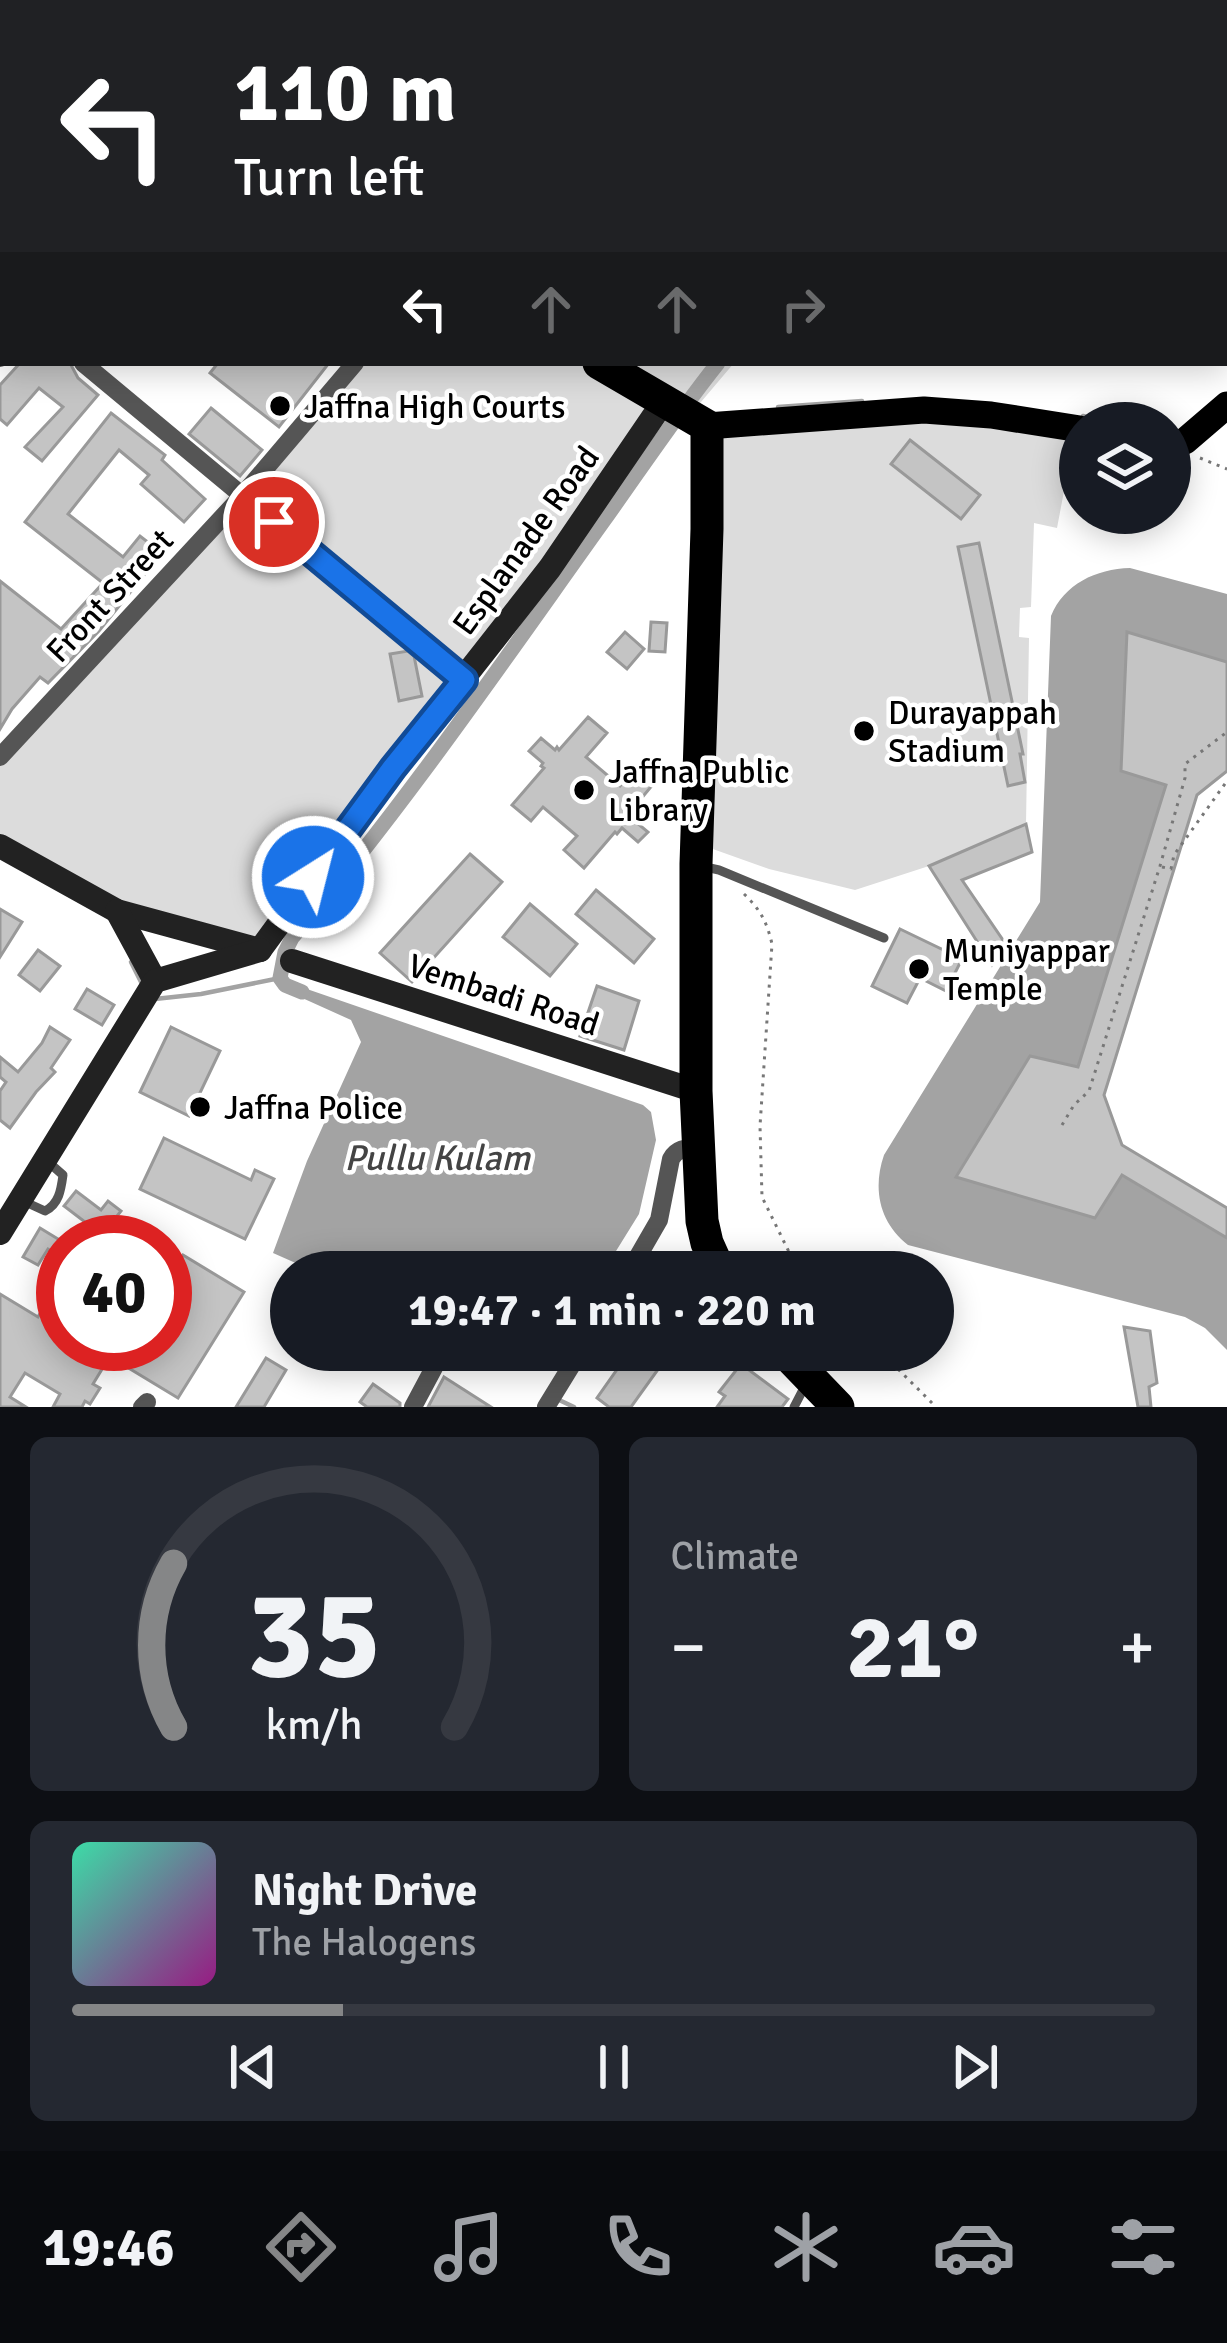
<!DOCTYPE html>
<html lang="en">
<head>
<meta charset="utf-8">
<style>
	:root { --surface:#171b24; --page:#242831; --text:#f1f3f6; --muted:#9ea1a6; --line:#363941; --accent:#858687 }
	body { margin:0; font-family:Signika,sans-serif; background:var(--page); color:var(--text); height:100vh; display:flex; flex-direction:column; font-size:45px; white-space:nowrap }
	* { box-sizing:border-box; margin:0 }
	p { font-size:39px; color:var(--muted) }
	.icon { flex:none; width:66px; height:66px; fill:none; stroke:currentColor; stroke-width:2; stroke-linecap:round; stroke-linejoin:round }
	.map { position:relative; height:1407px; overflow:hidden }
	.side { display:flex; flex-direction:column; gap:30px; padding:30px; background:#0d0f14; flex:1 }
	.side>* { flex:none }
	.top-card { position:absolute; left:0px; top:0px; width:1227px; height:366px; box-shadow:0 6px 30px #0003; background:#202124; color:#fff; overflow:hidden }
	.tools { position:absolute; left:1059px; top:402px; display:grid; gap:24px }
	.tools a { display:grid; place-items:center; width:132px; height:132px; border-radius:50%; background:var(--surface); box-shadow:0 6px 30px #0003; font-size:60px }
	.speed { position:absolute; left:36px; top:1215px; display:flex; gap:24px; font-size:60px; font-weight:700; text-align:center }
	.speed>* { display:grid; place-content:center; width:156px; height:156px; border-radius:50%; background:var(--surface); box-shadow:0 6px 30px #0003; line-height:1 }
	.speed .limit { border:18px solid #d22; background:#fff; color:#111 }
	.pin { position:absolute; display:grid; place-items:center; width:102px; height:102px; color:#fff; margin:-51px; border:6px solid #fff; border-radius:50%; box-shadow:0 3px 12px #0007 }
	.me { position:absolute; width:132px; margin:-66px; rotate:36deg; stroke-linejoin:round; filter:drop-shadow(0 0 9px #0008) }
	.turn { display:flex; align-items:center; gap:42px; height:252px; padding:0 36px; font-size:54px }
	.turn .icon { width:156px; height:156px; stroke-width:2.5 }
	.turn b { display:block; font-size:84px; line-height:102px }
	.lanes { display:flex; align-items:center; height:114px; padding:0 36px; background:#0003; justify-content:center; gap:60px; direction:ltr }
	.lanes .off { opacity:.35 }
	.big { font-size:90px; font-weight:700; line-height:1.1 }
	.side .widget { flex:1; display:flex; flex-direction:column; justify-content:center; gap:18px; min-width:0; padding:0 42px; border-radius:18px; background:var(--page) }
	.side .dial { align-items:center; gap:0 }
	.dial svg { height:312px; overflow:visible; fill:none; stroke:var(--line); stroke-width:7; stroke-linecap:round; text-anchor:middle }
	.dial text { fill:var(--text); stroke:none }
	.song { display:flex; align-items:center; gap:36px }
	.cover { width:144px; height:144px; border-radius:18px; background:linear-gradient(135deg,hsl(160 70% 55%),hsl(310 70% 35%)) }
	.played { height:12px; border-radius:6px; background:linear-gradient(90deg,var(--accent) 25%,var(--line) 25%) }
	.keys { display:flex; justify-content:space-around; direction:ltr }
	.heat { display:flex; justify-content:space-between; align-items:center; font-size:66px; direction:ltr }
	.side .tiles { flex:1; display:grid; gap:30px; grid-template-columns:1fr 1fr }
	.widget:last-child { grid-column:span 2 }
	.trip { position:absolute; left:270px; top:1251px; width:684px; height:120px; border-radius:60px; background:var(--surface); box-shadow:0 6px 30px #0003; font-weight:700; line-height:120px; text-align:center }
	.menu { display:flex; height:192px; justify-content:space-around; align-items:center; background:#090b0e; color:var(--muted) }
	.menu .icon { width:84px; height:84px }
	.menu .active { color:var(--accent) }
	.menu b { font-size:54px; color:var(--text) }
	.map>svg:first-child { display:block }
	.green { fill:#dcdcdc }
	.water { fill:#a3a3a3 }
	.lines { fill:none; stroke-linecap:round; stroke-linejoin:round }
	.stream { stroke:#a3a3a3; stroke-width:4.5 }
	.canal { stroke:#a3a3a3; stroke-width:15 }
	.building { fill:#c4c4c4; stroke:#999; stroke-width:3 }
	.path { stroke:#777; stroke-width:3; stroke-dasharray:3 6; stroke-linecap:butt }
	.lane { stroke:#555; stroke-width:9 }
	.street { stroke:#555; stroke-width:18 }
	.secondary { stroke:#222; stroke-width:24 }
	.primary { stroke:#000; stroke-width:27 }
	.highway { stroke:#000; stroke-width:33 }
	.route-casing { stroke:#114b97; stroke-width:30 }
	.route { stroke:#1a73e8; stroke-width:21 }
	.poi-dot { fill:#000; stroke:#fff; stroke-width:4.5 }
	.labels { text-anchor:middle; stroke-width:9; stroke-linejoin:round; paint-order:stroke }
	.poi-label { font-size:33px; fill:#000; stroke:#fff; text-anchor:start }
	.street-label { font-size:33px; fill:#000; stroke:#fff }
	.water-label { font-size:36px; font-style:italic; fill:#444; stroke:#fff }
</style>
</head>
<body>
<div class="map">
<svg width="1227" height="1407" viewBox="0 0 1227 1407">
	<rect width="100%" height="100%" fill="#fff"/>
	<!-- green -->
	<g class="green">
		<polygon points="355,363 734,363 690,415 665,401 260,950 117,911 0,846 0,757"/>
		<polygon points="924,410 1076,428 1057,528 1034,523 1031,607 1020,608 1019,637 1029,638 1026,824 929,866 855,890 769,869 696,843 707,426"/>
	</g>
	<!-- water -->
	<g class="water">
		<polygon points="865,0 1227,0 1227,293 1224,291 1224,3 868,3"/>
		<path d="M1130 568 1227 594V662L1127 633 1121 770 1166 785 1078 1067 1030 1056 957 1177 1095 1218 1122 1175 1227 1238V1350L1205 1328 1185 1317 908 1245C880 1223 872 1190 884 1155L1040 902 1051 616C1064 584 1096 569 1130 568Z"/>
		<polygon points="304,988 643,1105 651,1112 656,1140 639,1214 603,1272 316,1272 273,1253 307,1161 361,1042 351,1020 300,997"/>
	</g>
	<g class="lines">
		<!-- stream -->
		<g class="stream">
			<polyline points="778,407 862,401"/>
			<polyline points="1083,416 1112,423"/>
			<polyline points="131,962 142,984"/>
			<polyline points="155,999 201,994 280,978"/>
			<polyline points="557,1399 574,1407"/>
		</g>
		<!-- canal -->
		<path class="canal" d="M302 992 285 985 280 978 285 952 292 938C405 805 504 660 605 519 642 467 678 413 718 363"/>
	</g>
	<!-- building -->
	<g class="building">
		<polygon points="20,363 70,363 78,378 98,395 42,461 25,447 63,407 39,388 7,425 0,419 0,385"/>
		<polygon points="218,363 329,363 279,427 210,373"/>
		<polygon points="211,408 262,450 240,476 189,434"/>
		<polygon points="111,413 165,455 162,460 205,499 184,522 141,484 149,475 119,450 68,514 123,557 140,536 162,553 99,631 48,683 40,677 12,709 0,729 0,581 61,629 103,583 25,522"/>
		<polygon points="910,440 980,495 961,519 891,464"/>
		<polygon points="979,543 1023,754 1020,754 1025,782 1008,786 958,547"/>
		<polygon points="651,622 667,623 665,652 649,651"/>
		<polygon points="625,632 644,649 627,669 607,652"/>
		<polygon points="1127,632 1227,662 1227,771 1197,795 1104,1095 1122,1145 1227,1208 1227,1238 1122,1175 1095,1218 956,1177 1030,1056 1078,1067 1166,785 1121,771"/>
		<polygon points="408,651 414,656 422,696 399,701 390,654"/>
		<polygon points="588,717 607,733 586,757 620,786 642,761 660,776 630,812 634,815 631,818 648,832 638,842 622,828 617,834 615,832 584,868 564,850 577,836 543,807 531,821 512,805 544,768 541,766 543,763 529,751 541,738 555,750 557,747 559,750"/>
		<polygon points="1026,824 1032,852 962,880 1007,946 992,965 929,866"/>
		<polygon points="470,854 502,882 412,982 380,953"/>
		<polygon points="596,890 654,939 634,963 576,914"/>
		<polygon points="530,904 577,944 550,976 503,937"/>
		<polygon points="0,909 22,922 0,957"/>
		<polygon points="900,929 962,959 946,991 920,978 907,1003 872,986"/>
		<polygon points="38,950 60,966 40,991 19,975"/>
		<polygon points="597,986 639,1001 624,1050 580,1036"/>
		<polygon points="87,989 114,1005 102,1025 75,1009"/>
		<polygon points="50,1027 70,1040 51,1068 55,1072 36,1092 10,1128 0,1120 0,1091 6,1082 0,1077 0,1057 18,1072 42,1043"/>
		<polygon points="171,1027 220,1051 189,1116 140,1092"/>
		<polygon points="164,1138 251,1180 255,1170 274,1179 245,1239 140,1189"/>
		<polygon points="76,1191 101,1210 108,1201 121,1211 99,1239 86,1229 89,1225 64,1206"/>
		<polygon points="40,1228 63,1242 63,1258 48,1249 38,1265 23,1257"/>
		<polygon points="183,1255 244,1292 178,1398 117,1361 128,1344 165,1344 165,1284"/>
		<polygon points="63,1272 63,1344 78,1344 107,1361 93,1384 100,1388 90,1404 85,1401 82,1407 53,1407 60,1394 25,1373 10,1397 26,1407 0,1407 0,1294 38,1317"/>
		<polygon points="1124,1327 1150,1331 1157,1383 1149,1387 1151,1407 1138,1407"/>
		<polygon points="594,1350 672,1350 631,1407 609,1407 597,1398 618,1368"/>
		<polygon points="266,1358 286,1370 264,1407 236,1407"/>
		<polygon points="741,1364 788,1399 782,1407 717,1407 725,1396 719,1392"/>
		<polygon points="444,1377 491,1407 428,1407"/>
		<polygon points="373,1384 400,1403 400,1407 367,1407 360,1402"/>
	</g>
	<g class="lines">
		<!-- path -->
		<g class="path">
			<polyline points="1200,458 1227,469"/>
			<polyline points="1162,867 1171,869 1174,855 1227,781"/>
			<path d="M744 894C760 909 767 922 772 944L760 1126 762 1197 792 1258 806 1272"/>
			<polyline points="1062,1125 1074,1105 1089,1091 1160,866 1185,778 1185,764 1227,732"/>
			<polyline points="879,1350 936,1407"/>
		</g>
		<!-- lane -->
		<g class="lane">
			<polyline points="701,866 719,870 884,938"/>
			<path d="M21 1200 45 1211C59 1204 61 1190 63 1175L47 1161"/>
			<polyline points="794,1407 807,1382"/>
		</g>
		<!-- street -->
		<g class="street">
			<polyline points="539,0 543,3"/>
			<polyline points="24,3 28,0"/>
			<polyline points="342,3 345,0"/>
			<polyline points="662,3 665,0"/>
			<polyline points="0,27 3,24"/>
			<polyline points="0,294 3,297"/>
			<polyline points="0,358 3,355"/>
			<polyline points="83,363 464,680"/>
			<polyline points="0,757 242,496 355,363"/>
			<path d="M629 1272 659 1220 671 1159C677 1148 687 1148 699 1147"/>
			<polyline points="142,1407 147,1402"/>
			<polyline points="413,1407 437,1362"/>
			<polyline points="546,1407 581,1350"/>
		</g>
		<!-- secondary -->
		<g class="secondary">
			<polyline points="725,0 729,3"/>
			<polyline points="1224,341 1227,343"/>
			<polyline points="0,846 117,911 260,950 393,768 550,568 664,401"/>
			<polyline points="117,911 155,981"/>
			<polyline points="292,961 696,1091"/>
			<polyline points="0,1233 155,981 260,950"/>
		</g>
		<!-- primary -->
		<g class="primary">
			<polyline points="707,426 924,410 991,415 1080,429"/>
			<polyline points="1170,447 1185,441 1227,405"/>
		</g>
		<!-- highway -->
		<g class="highway">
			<polyline points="106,0 109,3"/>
			<polyline points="599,363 707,426 707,529 696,864 696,1091 702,1221 707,1243 720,1272"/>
			<polyline points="783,1350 838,1407"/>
		</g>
	</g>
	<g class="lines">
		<defs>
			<polyline id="route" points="274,522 464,680 393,768 313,877"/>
		</defs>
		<!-- route casing -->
		<use href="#route" class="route-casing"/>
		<!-- route -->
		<use href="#route" class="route"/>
	</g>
	<!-- markers -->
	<g class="poi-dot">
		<circle cx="280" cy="406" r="12"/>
		<circle cx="864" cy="731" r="12"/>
		<circle cx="584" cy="790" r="12"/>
		<circle cx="919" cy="969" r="12"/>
		<circle cx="200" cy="1107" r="12"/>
	</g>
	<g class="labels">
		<!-- poi labels -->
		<g class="poi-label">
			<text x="304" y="418">Jaffna High Courts</text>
			<text x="888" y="724">Durayappah<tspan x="888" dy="38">Stadium</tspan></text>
			<text x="608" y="783">Jaffna Public<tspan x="608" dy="38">Library</tspan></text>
			<text x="943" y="962">Muniyappar<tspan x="943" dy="38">Temple</tspan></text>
			<text x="224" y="1119">Jaffna Police</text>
		</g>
		<!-- street labels -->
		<g class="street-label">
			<text transform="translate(525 540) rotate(-54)" y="12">Esplanade Road</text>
			<text transform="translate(109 595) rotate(-47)" y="12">Front Street</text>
			<text transform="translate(504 994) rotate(18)" y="12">Vembadi Road</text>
		</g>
		<!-- water labels -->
		<g class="water-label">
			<text x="437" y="1170">Pullu Kulam</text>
		</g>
	</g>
</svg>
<div class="tools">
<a><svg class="icon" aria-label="layers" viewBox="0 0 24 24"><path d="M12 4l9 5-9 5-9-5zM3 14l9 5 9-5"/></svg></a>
</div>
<div class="speed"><div class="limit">40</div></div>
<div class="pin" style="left:274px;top:522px;background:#d93025"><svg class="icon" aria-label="arrive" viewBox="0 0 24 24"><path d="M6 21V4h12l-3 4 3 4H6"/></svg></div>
<svg class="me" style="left:313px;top:877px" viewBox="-20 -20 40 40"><circle r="17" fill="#1a73e8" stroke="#fff" stroke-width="3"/><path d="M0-11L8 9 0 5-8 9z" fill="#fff"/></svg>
<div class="trip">19:47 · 1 min · 220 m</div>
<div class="top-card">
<div class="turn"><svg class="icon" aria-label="left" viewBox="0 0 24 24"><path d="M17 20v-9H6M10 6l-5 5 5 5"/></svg><div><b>110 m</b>Turn left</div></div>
<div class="lanes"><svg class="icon" aria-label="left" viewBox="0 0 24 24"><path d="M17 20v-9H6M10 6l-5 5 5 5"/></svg><svg class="icon off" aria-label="ahead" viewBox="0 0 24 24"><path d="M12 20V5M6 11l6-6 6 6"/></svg><svg class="icon off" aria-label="ahead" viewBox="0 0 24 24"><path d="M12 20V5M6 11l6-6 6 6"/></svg><svg class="icon off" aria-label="right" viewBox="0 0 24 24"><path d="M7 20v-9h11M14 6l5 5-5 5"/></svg></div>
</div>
</div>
<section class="side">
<div class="tiles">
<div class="widget dial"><svg viewBox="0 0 100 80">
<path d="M14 69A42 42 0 1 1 86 69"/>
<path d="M14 69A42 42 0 0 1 14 27" stroke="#858687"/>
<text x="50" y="56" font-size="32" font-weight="700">35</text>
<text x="50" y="72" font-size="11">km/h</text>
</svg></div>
<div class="widget"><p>Climate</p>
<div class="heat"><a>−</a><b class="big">21°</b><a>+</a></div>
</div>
<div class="widget">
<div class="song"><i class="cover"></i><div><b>Night Drive</b><p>The Halogens</p></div></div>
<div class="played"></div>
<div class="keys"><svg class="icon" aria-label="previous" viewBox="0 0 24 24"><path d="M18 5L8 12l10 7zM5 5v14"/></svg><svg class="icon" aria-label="pause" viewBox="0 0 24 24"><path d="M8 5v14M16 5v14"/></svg><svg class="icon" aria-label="next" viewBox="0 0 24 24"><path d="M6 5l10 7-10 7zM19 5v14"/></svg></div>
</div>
</div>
</section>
<nav class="menu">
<b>19:46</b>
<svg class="icon active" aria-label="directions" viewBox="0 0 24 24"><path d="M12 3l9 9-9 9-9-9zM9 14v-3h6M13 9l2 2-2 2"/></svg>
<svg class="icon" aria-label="music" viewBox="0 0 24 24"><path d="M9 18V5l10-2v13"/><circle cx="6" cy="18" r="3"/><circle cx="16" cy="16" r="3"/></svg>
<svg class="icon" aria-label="phone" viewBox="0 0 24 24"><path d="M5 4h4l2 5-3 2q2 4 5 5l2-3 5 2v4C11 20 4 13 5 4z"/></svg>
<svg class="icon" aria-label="climate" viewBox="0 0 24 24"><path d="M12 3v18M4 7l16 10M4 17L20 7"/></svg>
<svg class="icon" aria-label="car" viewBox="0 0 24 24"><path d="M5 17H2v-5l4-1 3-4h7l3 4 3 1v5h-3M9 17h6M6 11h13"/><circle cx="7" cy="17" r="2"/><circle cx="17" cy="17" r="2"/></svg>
<svg class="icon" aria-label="filters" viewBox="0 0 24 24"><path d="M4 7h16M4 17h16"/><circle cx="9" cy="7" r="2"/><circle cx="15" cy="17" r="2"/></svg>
</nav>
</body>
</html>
